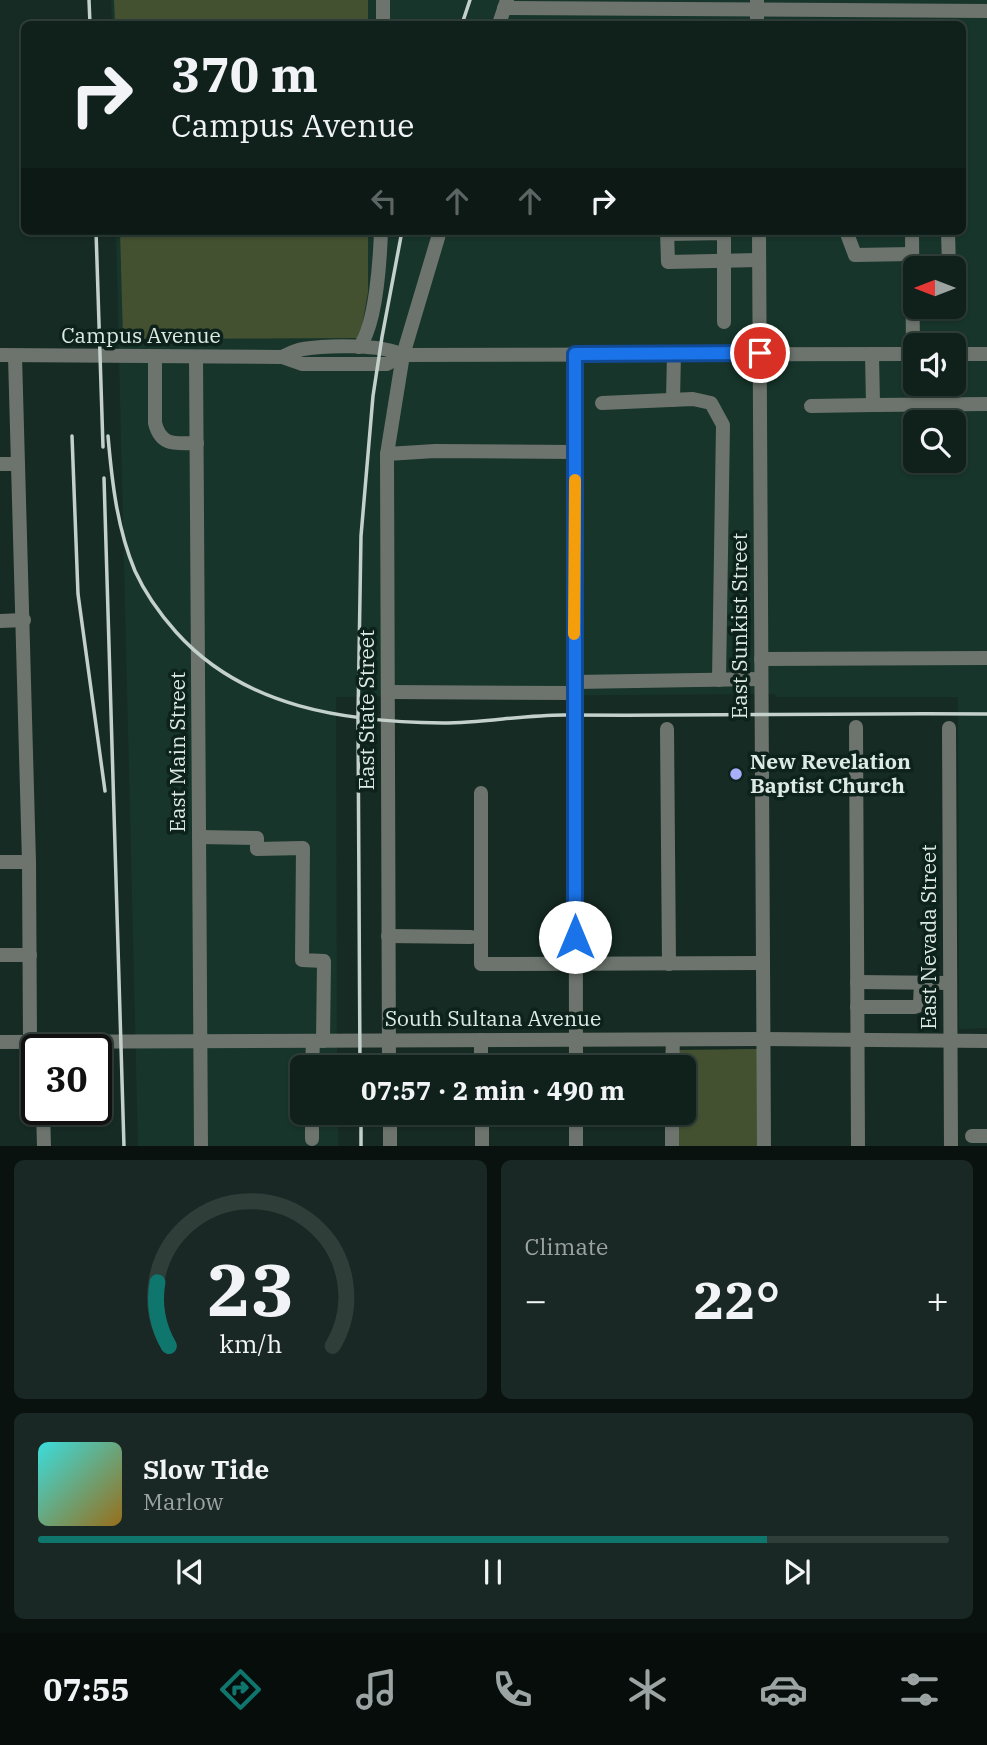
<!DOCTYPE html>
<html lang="en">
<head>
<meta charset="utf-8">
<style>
	:root { --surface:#10201b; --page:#192824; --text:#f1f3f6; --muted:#9ca3a3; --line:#303e3a; --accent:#0f766e }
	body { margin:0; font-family:"IBM Plex Serif",serif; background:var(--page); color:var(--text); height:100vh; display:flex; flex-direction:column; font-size:26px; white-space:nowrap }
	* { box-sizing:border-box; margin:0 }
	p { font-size:23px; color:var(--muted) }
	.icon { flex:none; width:38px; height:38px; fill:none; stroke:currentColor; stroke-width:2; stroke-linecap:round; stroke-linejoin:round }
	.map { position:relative; height:1146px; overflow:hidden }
	.drawer { display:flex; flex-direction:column; gap:14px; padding:14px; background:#09120f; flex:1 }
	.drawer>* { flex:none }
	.banner { position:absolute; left:21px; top:21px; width:945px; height:214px; border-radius:10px; box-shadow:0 2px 5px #0004,0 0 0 2px var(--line); background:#10201b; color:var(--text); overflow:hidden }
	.needle { width:46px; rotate:270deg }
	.buttons { position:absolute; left:903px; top:256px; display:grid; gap:14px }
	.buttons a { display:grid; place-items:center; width:63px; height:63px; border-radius:10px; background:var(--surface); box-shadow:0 2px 5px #0004,0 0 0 2px var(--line); font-size:35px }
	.speed { position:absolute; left:21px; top:1034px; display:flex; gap:14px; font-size:35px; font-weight:700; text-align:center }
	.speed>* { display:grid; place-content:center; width:91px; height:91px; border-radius:50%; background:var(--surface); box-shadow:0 2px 5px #0004,0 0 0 2px var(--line); line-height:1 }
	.speed .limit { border:4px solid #111; border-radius:10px; background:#fff; color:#111 }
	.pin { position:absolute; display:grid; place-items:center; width:60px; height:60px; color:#fff; margin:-30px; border:4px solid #fff; border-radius:50%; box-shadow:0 2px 7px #0007 }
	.me { position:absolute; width:77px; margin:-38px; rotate:0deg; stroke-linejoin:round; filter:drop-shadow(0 0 5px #0008) }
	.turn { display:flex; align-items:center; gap:24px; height:147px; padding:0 35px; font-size:32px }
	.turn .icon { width:91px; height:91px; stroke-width:2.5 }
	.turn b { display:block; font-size:49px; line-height:60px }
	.lanes { display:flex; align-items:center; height:66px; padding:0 35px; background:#0003; justify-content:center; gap:35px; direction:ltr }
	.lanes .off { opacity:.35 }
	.big { font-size:52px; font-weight:800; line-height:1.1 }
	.drawer .widget { flex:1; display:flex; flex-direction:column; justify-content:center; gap:10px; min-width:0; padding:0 24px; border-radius:10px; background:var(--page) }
	.drawer .dial { align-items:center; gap:0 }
	.dial svg { height:182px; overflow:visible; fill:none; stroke:var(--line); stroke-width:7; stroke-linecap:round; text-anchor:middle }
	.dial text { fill:var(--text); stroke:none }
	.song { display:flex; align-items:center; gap:21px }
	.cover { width:84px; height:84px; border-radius:10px; background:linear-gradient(135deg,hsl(180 70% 55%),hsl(40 70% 35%)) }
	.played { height:7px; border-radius:4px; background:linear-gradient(90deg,var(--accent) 80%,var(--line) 80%) }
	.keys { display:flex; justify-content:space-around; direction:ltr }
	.heat { display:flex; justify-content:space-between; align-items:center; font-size:38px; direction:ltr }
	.drawer .tiles { flex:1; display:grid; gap:14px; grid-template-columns:1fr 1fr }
	.widget:last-child { grid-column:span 2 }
	.trip { position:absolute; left:290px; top:1055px; width:406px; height:70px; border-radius:10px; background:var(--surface); box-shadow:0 2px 5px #0004,0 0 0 2px var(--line); font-weight:800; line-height:70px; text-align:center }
	.menu { display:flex; height:112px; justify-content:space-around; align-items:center; background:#060d0b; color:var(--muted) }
	.menu .icon { width:49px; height:49px }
	.menu .active { color:var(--accent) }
	.menu b { font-size:32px; color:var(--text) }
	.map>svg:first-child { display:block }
	.built { fill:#17352b; fill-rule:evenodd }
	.green { fill:#445131 }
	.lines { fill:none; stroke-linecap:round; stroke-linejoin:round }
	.minor { stroke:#6d746d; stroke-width:14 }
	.rail { stroke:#c3d0cb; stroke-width:3.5 }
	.route-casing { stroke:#114b97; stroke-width:18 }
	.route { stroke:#1a73e8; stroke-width:12 }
	.slow { stroke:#f59e0b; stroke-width:12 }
	.poi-dot { fill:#a8b0fc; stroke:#0c221b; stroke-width:2.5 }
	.labels { text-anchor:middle; stroke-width:7; stroke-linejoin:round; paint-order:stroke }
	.street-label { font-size:21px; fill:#dde9e4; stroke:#0c221b }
	.poi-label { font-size:21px; font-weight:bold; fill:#dde9e4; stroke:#0c221b; text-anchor:start }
</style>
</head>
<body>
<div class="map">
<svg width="987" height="1147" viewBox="0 0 987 1147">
	<rect width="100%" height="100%" fill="#162b24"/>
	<!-- built -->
	<path class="built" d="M111 0H987V1028L959 1029 958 697H776L775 694 336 697 337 1067 303 1068V1113H338V1146H138L116 231H962V24H112ZM915 268H954V306H915ZM915 345H954V383H915ZM915 422H954V460H915Z"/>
	<!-- green -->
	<g class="green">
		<polygon points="114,0 368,0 368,24 115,24"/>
		<polygon points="120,231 368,231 368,292 360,338 123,339"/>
		<polygon points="757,1049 758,1146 679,1146 679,1113 684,1113 684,1068 678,1067 678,1050"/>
	</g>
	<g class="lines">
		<!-- minor -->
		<g class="minor">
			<polyline points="504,8 987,11"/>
			<polyline points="383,24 383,0"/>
			<polyline points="499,24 507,0"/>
			<polyline points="757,24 757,0"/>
			<polyline points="667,231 668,262 759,260"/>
			<polyline points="759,231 764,1147"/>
			<polyline points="846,231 855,255 912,254"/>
			<polyline points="912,231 913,354"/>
			<polyline points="948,231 949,268"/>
			<polyline points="667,234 724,233 724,322"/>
			<path d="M359 347C376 326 380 259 381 231"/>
			<polyline points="575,354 576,1068"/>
			<polyline points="872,354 873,405 987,404"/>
			<polyline points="954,354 987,354"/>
			<polyline points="0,355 282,357 302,364 387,364 403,355"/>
			<polyline points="15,356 29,862 30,1042"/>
			<path d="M155 357V423C161 447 176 443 197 443"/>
			<polyline points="196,357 201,1147"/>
			<path d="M282 357C289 354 296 350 303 349 327 345 382 344 403 355L915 354"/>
			<polyline points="673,400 674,353"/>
			<polyline points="602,403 693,399 711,403 723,425 719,680"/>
			<polyline points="811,406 873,405"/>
			<polyline points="387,454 435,451 575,452"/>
			<polyline points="0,464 18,464"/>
			<polyline points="0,621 24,620"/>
			<polyline points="761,659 987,658"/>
			<polyline points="574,682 761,679"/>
			<polyline points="388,692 574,693"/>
			<polyline points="856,727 858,1147"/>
			<polyline points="949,728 951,1147"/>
			<polyline points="667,729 669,964"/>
			<polyline points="481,793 481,964 763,963"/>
			<polyline points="200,837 257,838 257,849 303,848 302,960 324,961 323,1041"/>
			<polyline points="0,862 29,862"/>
			<polyline points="388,936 471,937"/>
			<polyline points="0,955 30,955"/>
			<polyline points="857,982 950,983"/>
			<polyline points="857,1007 914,1007 920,1005 921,982"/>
			<polyline points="481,1040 481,1068"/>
			<polyline points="0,1042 763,1039 987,1041"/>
			<polyline points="312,1068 313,1041"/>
			<polyline points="389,1068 387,454 403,355 440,231"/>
			<polyline points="672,1068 673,1040"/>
			<polyline points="43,1110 44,1147"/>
			<polyline points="390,1113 390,1147"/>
			<polyline points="482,1113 482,1147"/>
			<polyline points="576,1113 576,1147"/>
			<polyline points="972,1136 987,1136"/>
			<polyline points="312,1139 312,1113"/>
			<polyline points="672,1147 672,1113"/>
		</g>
		<!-- rail -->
		<g class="rail">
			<polyline points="89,0 90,24"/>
			<polyline points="462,24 470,0"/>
			<polyline points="96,231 103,447"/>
			<polyline points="72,436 78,594 105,791"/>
			<path d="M108 436C112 482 117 528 135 571 145 593 160 614 176 632 244 708 346 722 443 723 483 723 523 715 564 715 705 716 846 713 987 714"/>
			<polyline points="104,478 124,1147"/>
			<polyline points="360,1068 358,717 361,536 373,396 382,337 402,231"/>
			<polyline points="361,1113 361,1147"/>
		</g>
	</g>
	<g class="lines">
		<defs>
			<polyline id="route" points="575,937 575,354 760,353"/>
		</defs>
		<!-- route casing -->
		<use href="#route" class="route-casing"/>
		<!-- route -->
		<use href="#route" class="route"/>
		<!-- slow -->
		<polyline class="slow" points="574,634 575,480"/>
	</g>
	<!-- markers -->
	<circle class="poi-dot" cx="736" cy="774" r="7"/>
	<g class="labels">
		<!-- street labels -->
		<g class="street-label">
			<text x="141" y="343">Campus Avenue</text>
			<text transform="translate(740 626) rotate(-90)" y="7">East Sunkist Street</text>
			<text transform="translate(367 710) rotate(-90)" y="7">East State Street</text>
			<text transform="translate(178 752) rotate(-90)" y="7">East Main Street</text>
			<text transform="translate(929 937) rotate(-90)" y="7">East Nevada Street</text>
			<text x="493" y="1026">South Sultana Avenue</text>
		</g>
		<!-- poi labels -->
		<g class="poi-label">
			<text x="750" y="769">New Revelation<tspan x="750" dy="24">Baptist Church</tspan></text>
		</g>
	</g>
</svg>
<div class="buttons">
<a><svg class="needle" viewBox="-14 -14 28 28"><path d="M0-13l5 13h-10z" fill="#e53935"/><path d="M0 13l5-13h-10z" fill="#9ca3a3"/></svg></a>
<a><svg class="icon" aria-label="sound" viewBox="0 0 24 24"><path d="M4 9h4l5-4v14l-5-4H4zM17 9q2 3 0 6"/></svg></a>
<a><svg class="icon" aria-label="search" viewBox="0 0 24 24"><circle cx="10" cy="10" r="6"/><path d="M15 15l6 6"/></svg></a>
</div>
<div class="speed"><div class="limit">30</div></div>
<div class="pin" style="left:760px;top:353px;background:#d93025"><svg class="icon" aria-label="arrive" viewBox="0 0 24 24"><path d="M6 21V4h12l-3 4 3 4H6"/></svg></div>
<svg class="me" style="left:575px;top:937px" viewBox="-20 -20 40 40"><circle r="19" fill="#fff"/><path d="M0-13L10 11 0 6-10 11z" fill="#1a73e8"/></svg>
<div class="trip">07:57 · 2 min · 490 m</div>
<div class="banner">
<div class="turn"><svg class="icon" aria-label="right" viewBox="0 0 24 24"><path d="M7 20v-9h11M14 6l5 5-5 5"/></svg><div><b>370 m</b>Campus Avenue</div></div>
<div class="lanes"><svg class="icon off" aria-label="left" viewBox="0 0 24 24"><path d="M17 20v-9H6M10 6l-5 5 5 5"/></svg><svg class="icon off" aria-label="ahead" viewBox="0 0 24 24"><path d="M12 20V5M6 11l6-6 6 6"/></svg><svg class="icon off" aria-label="ahead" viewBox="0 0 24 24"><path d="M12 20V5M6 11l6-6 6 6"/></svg><svg class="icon" aria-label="right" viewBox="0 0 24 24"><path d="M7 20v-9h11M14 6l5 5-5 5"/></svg></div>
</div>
</div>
<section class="drawer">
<div class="tiles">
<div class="widget dial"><svg viewBox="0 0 100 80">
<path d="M14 69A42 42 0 1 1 86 69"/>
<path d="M14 69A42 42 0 0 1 9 41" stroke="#0f766e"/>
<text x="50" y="56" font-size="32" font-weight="700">23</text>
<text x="50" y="72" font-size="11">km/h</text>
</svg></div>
<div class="widget"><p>Climate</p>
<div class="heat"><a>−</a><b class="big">22°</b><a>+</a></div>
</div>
<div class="widget">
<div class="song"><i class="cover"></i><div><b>Slow Tide</b><p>Marlow</p></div></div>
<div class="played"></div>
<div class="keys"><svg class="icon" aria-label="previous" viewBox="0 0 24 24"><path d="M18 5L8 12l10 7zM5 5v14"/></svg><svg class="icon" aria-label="pause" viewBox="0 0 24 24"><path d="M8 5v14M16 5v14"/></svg><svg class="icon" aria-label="next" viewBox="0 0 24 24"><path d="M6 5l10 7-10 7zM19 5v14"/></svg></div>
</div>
</div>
</section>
<nav class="menu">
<b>07:55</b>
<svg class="icon active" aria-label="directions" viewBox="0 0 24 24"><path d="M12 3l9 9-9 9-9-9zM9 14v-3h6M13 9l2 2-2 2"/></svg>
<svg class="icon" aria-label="music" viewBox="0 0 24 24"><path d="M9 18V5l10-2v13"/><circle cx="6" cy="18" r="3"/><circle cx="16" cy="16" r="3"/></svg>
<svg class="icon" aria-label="phone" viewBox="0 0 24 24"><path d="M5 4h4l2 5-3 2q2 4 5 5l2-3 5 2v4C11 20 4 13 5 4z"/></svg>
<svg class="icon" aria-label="climate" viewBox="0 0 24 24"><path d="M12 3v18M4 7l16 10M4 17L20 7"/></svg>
<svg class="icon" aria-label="car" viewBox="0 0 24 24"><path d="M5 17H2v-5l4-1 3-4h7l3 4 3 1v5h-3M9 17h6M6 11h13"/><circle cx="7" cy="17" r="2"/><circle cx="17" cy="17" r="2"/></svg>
<svg class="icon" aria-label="filters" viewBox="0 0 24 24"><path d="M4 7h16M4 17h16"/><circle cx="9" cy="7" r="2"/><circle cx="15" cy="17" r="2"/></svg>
</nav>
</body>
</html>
